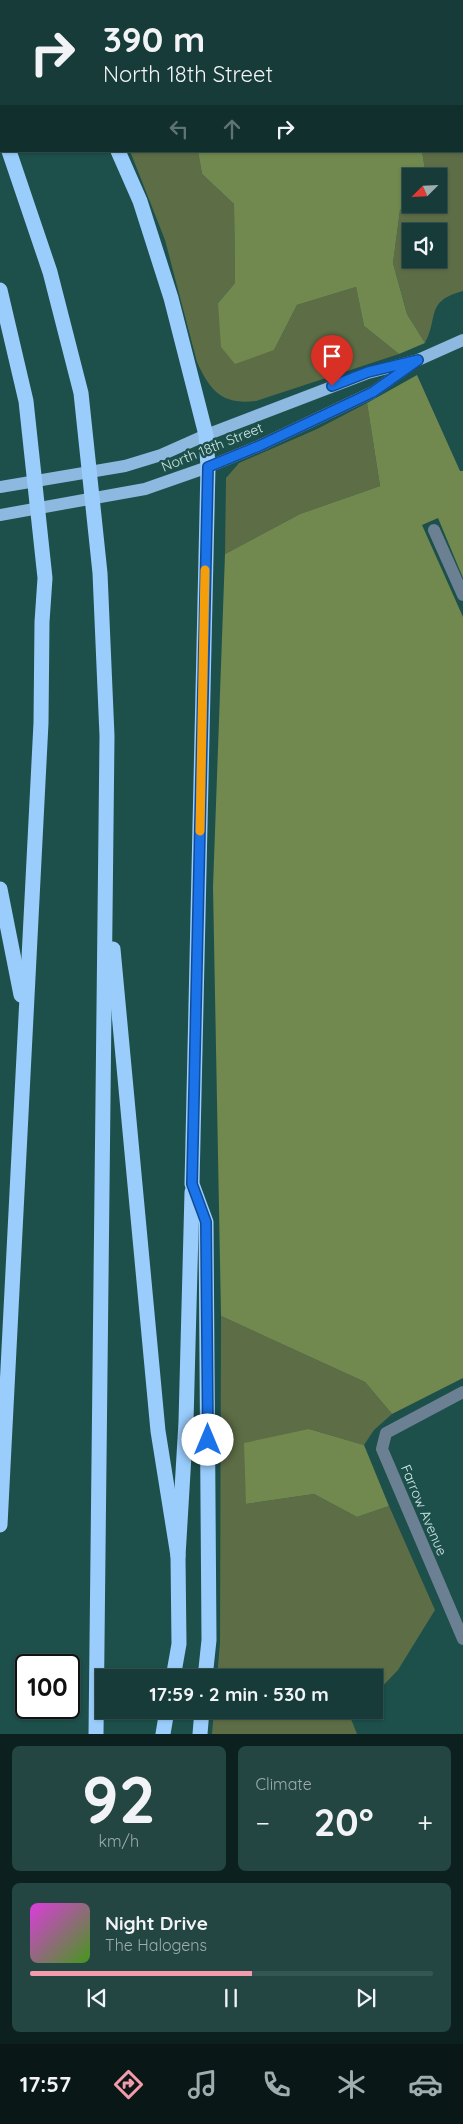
<!DOCTYPE html>
<html lang="en">
<head>
<meta charset="utf-8">
<style>
	:root { --surface:#163b38; --page:#234643; --text:#f1f3f6; --muted:#9eadae; --line:#355553; --accent:#f39aac }
	body { margin:0; font-family:Quicksand,sans-serif; background:var(--page); color:var(--text); height:100vh; display:flex; flex-direction:column; font-size:19px; white-space:nowrap }
	* { box-sizing:border-box; margin:0 }
	p { font-size:16px; color:var(--muted) }
	.icon { flex:none; width:28px; height:28px; fill:none; stroke:currentColor; stroke-width:2; stroke-linecap:round; stroke-linejoin:round }
	.map { position:relative; height:1734px; overflow:hidden }
	.details { display:flex; flex-direction:column; gap:12px; padding:12px; background:#0c201f; flex:1 }
	.details>* { flex:none }
	.hud { position:absolute; left:0px; top:0px; width:464px; height:152px; box-shadow:0 1px 4px #0004,0 0 0 1px var(--line); background:#163b38; color:var(--text); overflow:hidden }
	.needle { width:32px; rotate:246deg }
	.fabs { position:absolute; left:402px; top:168px; display:grid; gap:10px }
	.fabs a { display:grid; place-items:center; width:45px; height:45px; border-radius:0px; background:var(--surface); box-shadow:0 1px 4px #0004,0 0 0 1px var(--line); font-size:25px }
	.speed { position:absolute; left:15px; top:1654px; display:flex; gap:10px; font-size:25px; font-weight:700; text-align:center }
	.speed>* { display:grid; place-content:center; width:65px; height:65px; border-radius:50%; background:var(--surface); box-shadow:0 1px 4px #0004,0 0 0 1px var(--line); line-height:1 }
	.speed .limit { border:2px solid #111; border-radius:8px; background:#fff; color:#111 }
	.pin { position:absolute; display:grid; place-items:center; width:42px; height:42px; color:#fff; margin:-51px -21px; border-radius:50% 50% 50% 0; rotate:-45deg; box-shadow:0 0 5px #0007 }
	.pin .icon { rotate:45deg }
	.me { position:absolute; width:55px; margin:-28px; rotate:0deg; stroke-linejoin:round; filter:drop-shadow(0 0 4px #0008) }
	.turn { display:flex; align-items:center; gap:18px; height:105px; padding:0 20px; font-size:22px }
	.turn .icon { width:65px; height:65px; stroke-width:2.5 }
	.turn b { display:block; font-size:35px; line-height:42px }
	.lanes { display:flex; align-items:center; height:48px; padding:0 20px; background:#0003; justify-content:center; gap:25px; direction:ltr }
	.lanes .off { opacity:.35 }
	.big { font-size:38px; font-weight:800; line-height:1.1 }
	.details .card { flex:1; display:flex; flex-direction:column; justify-content:center; gap:8px; min-width:0; padding:0 18px; border-radius:8px; background:var(--page) }
	.details .dial { align-items:center; gap:0 }
	.dial b { font-size:65px; line-height:1 }
	.song { display:flex; align-items:center; gap:15px }
	.cover { width:60px; height:60px; border-radius:8px; background:linear-gradient(135deg,hsl(300 70% 55%),hsl(100 70% 35%)) }
	.played { height:5px; border-radius:2px; background:linear-gradient(90deg,var(--accent) 55%,var(--line) 55%) }
	.keys { display:flex; justify-content:space-around; direction:ltr }
	.heat { display:flex; justify-content:space-between; align-items:center; font-size:28px; direction:ltr }
	.details .tiles { flex:1; display:grid; gap:12px; grid-template-columns:1fr 1fr }
	.card:last-child { grid-column:span 2 }
	.trip { position:absolute; left:95px; top:1669px; width:288px; height:50px; border-radius:0px; background:var(--surface); box-shadow:0 1px 4px #0004,0 0 0 1px var(--line); font-weight:800; line-height:50px; text-align:center }
	.dock { display:flex; height:80px; justify-content:space-around; align-items:center; background:#091816; color:var(--muted) }
	.dock .icon { width:35px; height:35px }
	.dock .selected { color:var(--accent) }
	.dock b { font-size:22px; color:var(--text) }
	.map>svg:first-child { display:block }
	.green { fill:#5d6d46; fill-rule:evenodd }
	.forest { fill:#71884f }
	.lines { fill:none; stroke-linecap:round; stroke-linejoin:round }
	.minor { stroke:#6b8093; stroke-width:12 }
	.major { stroke:#8db8df; stroke-width:12 }
	.highway { stroke:#9acdfc; stroke-width:15 }
	.route-casing { stroke:#114b97; stroke-width:12 }
	.route { stroke:#1a73e8; stroke-width:9 }
	.slow { stroke:#f59e0b; stroke-width:9 }
	.labels { text-anchor:middle; stroke-width:5; stroke-linejoin:round; paint-order:stroke }
	.street-label { font-size:14px; fill:#cee7e4; stroke:#1d4f4b }
</style>
</head>
<body>
<div class="map">
<svg width="463" height="1734" viewBox="0 0 463 1734">
	<rect width="100%" height="100%" fill="#1d4f4b"/>
	<!-- green -->
	<g class="green">
		<polygon points="35,0 163,0 163,1"/>
		<polygon points="331,0 463,0 463,70 462,1 329,1"/>
		<path d="M463 91V291C425 301 439 317 425 343L407 314 393 263 400 210 411 202V204H439V176H426L422 151H462ZM411 231H439V259H411Z"/>
		<path d="M130 151H198L202 174 234 204 235 283 218 303 274 350 297 305 356 287 364 326 399 354 256 401C222 405 210 391 197 362L165 240Z"/>
		<polygon points="367,403 380,486 300,514 225,554 226,478 239,463 317,429"/>
		<polygon points="221,1316 365,1382 392,1414 374,1430 364,1445 309,1429 246,1504 314,1494 357,1517 389,1506 435,1610 398,1670 374,1695 374,1678 217,1678 220,1643"/>
		<polygon points="214,1710 360,1710 351,1719 357,1734 212,1734"/>
	</g>
	<!-- forest -->
	<g class="forest">
		<polygon points="163,0 331,0 163,1"/>
		<polygon points="198,151 422,151 426,176 411,176 411,202 400,210 393,263 407,314 425,343 399,354 364,326 356,287 297,305 274,350 235,364 221,347 218,303 235,283 234,204 202,174"/>
		<polygon points="417,375 460,471 463,471 463,578 438,518 422,525 463,617 463,1378 392,1414 365,1382 221,1316 213,887 225,554 300,514 380,486 367,403"/>
		<polygon points="309,1429 364,1445 389,1506 357,1517 314,1494 246,1504 244,1443"/>
	</g>
	<g class="lines">
		<!-- minor -->
		<g class="minor">
			<polyline points="462,79 463,79"/>
			<polyline points="434,530 463,595"/>
			<polyline points="463,1392 386,1433 382,1449 463,1639"/>
		</g>
		<!-- major -->
		<g class="major">
			<polyline points="0,487 125,466 161,455 206,435 368,373 418,360 463,340"/>
			<polyline points="0,515 145,489 208,467 259,446 373,392 412,364"/>
		</g>
		<!-- highway -->
		<g class="highway">
			<polyline points="23,0 24,1"/>
			<polyline points="0,125 1,128"/>
			<polyline points="9,151 50,272 81,393 100,573 107,736 96,1734"/>
			<polyline points="118,151 140,201 171,298 206,435 208,467 192,1184 206,1222 209,1640 205,1678"/>
			<polyline points="0,290 26,401 45,578 42,622 41,723 0,1525"/>
			<polyline points="0,889 21,995"/>
			<polyline points="113,949 158,1431 178,1556"/>
			<polyline points="173,1678 179,1644 178,1556 186,1422 192,1192"/>
			<polyline points="163,1734 167,1710"/>
			<polyline points="200,1734 202,1710"/>
		</g>
	</g>
	<g class="lines">
		<defs>
			<polyline id="route" points="208,1440 206,1222 192,1184 208,467 259,446 373,392 418,360 368,372 332,386"/>
		</defs>
		<!-- route casing -->
		<use href="#route" class="route-casing"/>
		<!-- route -->
		<use href="#route" class="route"/>
		<!-- slow -->
		<polyline class="slow" points="200,831 205,570"/>
	</g>
	<g class="labels">
		<!-- street labels -->
		<g class="street-label">
			<text transform="translate(212 447) rotate(-22)" y="5">North 18th Street</text>
			<text transform="translate(424 1510) rotate(67)" y="5">Farrow Avenue</text>
		</g>
	</g>
</svg>
<div class="fabs">
<a><svg class="needle" viewBox="-14 -14 28 28"><path d="M0-13l5 13h-10z" fill="#e53935"/><path d="M0 13l5-13h-10z" fill="#9eadae"/></svg></a>
<a><svg class="icon" aria-label="sound" viewBox="0 0 24 24"><path d="M4 9h4l5-4v14l-5-4H4zM17 9q2 3 0 6"/></svg></a>
</div>
<div class="speed"><div class="limit">100</div></div>
<div class="pin" style="left:332px;top:386px;background:#d93025"><svg class="icon" aria-label="arrive" viewBox="0 0 24 24"><path d="M6 21V4h12l-3 4 3 4H6"/></svg></div>
<svg class="me" style="left:208px;top:1440px" viewBox="-20 -20 40 40"><circle r="19" fill="#fff"/><path d="M0-13L10 11 0 6-10 11z" fill="#1a73e8"/></svg>
<div class="trip">17:59 · 2 min · 530 m</div>
<div class="hud">
<div class="turn"><svg class="icon" aria-label="right" viewBox="0 0 24 24"><path d="M7 20v-9h11M14 6l5 5-5 5"/></svg><div><b>390 m</b>North 18th Street</div></div>
<div class="lanes"><svg class="icon off" aria-label="left" viewBox="0 0 24 24"><path d="M17 20v-9H6M10 6l-5 5 5 5"/></svg><svg class="icon off" aria-label="ahead" viewBox="0 0 24 24"><path d="M12 20V5M6 11l6-6 6 6"/></svg><svg class="icon" aria-label="right" viewBox="0 0 24 24"><path d="M7 20v-9h11M14 6l5 5-5 5"/></svg></div>
</div>
</div>
<section class="details">
<div class="tiles">
<div class="card dial"><b>92</b><p>km/h</p></div>
<div class="card"><p>Climate</p>
<div class="heat"><a>−</a><b class="big">20°</b><a>+</a></div>
</div>
<div class="card">
<div class="song"><i class="cover"></i><div><b>Night Drive</b><p>The Halogens</p></div></div>
<div class="played"></div>
<div class="keys"><svg class="icon" aria-label="previous" viewBox="0 0 24 24"><path d="M18 5L8 12l10 7zM5 5v14"/></svg><svg class="icon" aria-label="pause" viewBox="0 0 24 24"><path d="M8 5v14M16 5v14"/></svg><svg class="icon" aria-label="next" viewBox="0 0 24 24"><path d="M6 5l10 7-10 7zM19 5v14"/></svg></div>
</div>
</div>
</section>
<nav class="dock">
<b>17:57</b>
<svg class="icon selected" aria-label="directions" viewBox="0 0 24 24"><path d="M12 3l9 9-9 9-9-9zM9 14v-3h6M13 9l2 2-2 2"/></svg>
<svg class="icon" aria-label="music" viewBox="0 0 24 24"><path d="M9 18V5l10-2v13"/><circle cx="6" cy="18" r="3"/><circle cx="16" cy="16" r="3"/></svg>
<svg class="icon" aria-label="phone" viewBox="0 0 24 24"><path d="M5 4h4l2 5-3 2q2 4 5 5l2-3 5 2v4C11 20 4 13 5 4z"/></svg>
<svg class="icon" aria-label="climate" viewBox="0 0 24 24"><path d="M12 3v18M4 7l16 10M4 17L20 7"/></svg>
<svg class="icon" aria-label="car" viewBox="0 0 24 24"><path d="M5 17H2v-5l4-1 3-4h7l3 4 3 1v5h-3M9 17h6M6 11h13"/><circle cx="7" cy="17" r="2"/><circle cx="17" cy="17" r="2"/></svg>
</nav>
</body>
</html>
